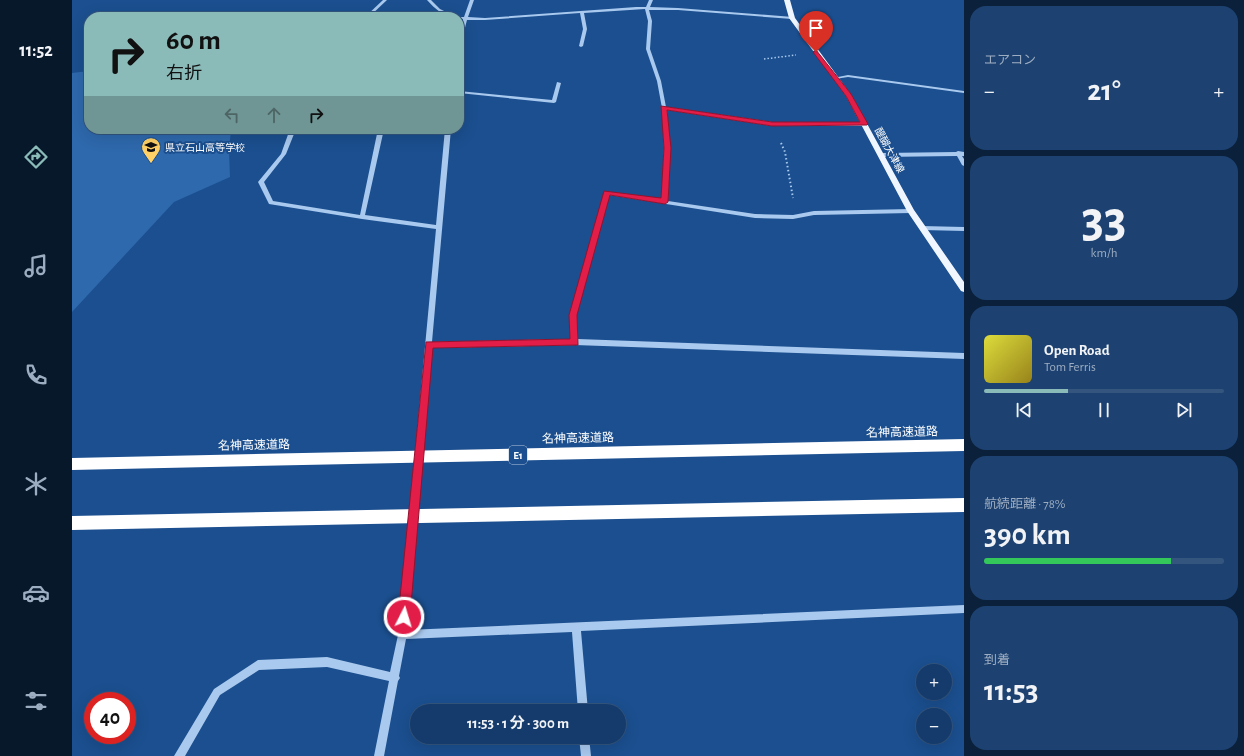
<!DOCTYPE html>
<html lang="ja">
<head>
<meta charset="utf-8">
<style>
	:root { --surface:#143b6b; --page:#1d4271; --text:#f1f3f6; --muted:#9dadc1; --line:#33557e; --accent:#8bbbb9 }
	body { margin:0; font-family:"Alegreya Sans","Noto Sans JP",sans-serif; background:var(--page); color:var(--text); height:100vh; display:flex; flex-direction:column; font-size:15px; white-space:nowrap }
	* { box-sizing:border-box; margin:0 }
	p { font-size:13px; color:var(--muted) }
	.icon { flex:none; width:22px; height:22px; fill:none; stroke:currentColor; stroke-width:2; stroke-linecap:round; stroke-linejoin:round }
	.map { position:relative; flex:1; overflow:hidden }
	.side { display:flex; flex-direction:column; gap:6px; padding:6px; background:#0b203b; width:280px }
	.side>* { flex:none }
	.hud { position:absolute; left:12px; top:12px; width:380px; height:122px; border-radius:16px; box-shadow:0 4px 16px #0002,0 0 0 1px var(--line); background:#8bbbb9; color:#111; overflow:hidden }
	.buttons { position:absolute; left:844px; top:664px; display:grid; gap:8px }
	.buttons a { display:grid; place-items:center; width:36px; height:36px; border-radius:50%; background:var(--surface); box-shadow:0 4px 16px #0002,0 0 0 1px var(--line); font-size:20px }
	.speed { position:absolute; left:12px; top:692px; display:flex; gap:8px; font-size:20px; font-weight:700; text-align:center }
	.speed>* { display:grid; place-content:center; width:52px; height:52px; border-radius:50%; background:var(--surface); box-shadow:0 4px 16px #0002,0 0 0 1px var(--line); line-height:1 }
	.speed .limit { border:6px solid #d22; background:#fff; color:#111 }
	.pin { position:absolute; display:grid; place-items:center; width:34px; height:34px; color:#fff; margin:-41px -17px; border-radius:50% 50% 50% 0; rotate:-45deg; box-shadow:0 0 4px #0007 }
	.pin .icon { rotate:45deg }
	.me { position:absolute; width:44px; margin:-22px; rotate:5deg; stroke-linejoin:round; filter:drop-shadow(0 0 3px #0008) }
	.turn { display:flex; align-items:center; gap:14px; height:84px; padding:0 16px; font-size:18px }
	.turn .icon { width:52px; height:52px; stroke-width:2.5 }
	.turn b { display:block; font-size:28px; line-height:34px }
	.lanes { display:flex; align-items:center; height:38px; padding:0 16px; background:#0003; justify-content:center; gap:20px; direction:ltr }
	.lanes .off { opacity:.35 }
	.big { font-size:30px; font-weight:700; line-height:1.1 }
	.side .widget { flex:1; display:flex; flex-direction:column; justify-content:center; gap:6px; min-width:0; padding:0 14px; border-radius:16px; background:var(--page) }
	.side .dial { align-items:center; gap:0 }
	.dial b { font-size:52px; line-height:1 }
	.song { display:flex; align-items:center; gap:12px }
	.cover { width:48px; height:48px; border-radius:6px; background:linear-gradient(135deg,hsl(60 70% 55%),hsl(50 70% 35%)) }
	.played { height:4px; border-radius:2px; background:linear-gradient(90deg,var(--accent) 35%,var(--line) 35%) }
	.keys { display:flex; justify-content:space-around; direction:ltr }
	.heat { display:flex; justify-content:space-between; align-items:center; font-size:22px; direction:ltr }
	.charge { height:6px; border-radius:3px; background:linear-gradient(90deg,#34c759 78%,var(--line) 0) }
	.trip { position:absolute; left:338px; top:704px; width:216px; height:40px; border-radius:20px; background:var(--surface); box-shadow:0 4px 16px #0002,0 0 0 1px var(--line); font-weight:700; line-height:40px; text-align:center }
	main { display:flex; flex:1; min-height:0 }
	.tabs { display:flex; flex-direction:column; width:72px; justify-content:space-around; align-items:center; background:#08182b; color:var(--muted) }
	.tabs .icon { width:28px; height:28px }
	.tabs .selected { color:var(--accent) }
	.tabs b { font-size:18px; color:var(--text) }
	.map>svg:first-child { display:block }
	.green { fill:#2e69ad }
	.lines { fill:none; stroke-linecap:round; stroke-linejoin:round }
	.path-far1 { stroke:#a9c9ee; stroke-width:1.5; stroke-dasharray:1.5 2; stroke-linecap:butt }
	.path { stroke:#a9c9ee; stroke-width:2; stroke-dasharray:1.5 2.5; stroke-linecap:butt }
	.minor { fill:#a9c9ee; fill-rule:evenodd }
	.major { fill:#f0f6ff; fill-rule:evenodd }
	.highway { fill:#fff; fill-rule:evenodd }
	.route { fill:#e11d48; stroke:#92132f }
	.labels { text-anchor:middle; stroke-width:4; stroke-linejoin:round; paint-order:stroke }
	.far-poi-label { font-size:10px; fill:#fff; stroke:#1b4f8f; text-anchor:start }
	.far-street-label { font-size:10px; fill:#fff; stroke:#1b4f8f }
	.shield { fill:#1b4f8f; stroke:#bbcadd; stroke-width:1 }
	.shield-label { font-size:11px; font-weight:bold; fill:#fff }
	.street-label { font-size:12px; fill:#fff; stroke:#1b4f8f }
</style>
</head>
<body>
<main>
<nav class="tabs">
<b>11:52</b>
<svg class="icon selected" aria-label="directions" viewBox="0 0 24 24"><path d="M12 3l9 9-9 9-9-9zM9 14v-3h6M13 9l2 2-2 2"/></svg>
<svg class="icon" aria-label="music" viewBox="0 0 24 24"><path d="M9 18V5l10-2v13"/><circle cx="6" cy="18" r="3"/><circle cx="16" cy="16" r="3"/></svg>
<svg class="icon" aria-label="phone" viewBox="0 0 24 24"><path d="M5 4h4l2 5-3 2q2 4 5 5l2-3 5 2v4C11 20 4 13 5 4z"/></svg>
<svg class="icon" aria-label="climate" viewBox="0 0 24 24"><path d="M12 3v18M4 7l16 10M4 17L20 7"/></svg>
<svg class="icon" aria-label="car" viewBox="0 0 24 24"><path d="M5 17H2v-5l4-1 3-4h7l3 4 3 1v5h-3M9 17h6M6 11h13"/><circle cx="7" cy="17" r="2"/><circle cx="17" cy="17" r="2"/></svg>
<svg class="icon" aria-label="filters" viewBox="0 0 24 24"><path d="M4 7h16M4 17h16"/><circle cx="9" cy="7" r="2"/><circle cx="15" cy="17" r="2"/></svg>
</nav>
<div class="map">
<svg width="892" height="756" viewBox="0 0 892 756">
	<rect width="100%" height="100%" fill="#1b4f8f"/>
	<!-- green -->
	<polygon class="green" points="17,71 17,129 159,129 157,151 158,177 102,202 0,312 0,73"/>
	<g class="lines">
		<!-- path-far1 -->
		<polyline class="path-far1" points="692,59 724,55"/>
		<!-- path -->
		<polyline class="path" points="709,143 713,152 721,198"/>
		<!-- minor -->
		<g class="minor">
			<polygon points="311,0 315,0 297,17 293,17"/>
			<path d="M355 0H359L368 9 384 17C372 17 363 9 355 0Z"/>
			<polygon points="398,0 402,0 396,17 413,18 564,7 574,7 577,0 581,0 578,7 606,8 721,17 721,19 720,19 606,10 577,10 580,21 578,49 589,81 594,107 700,122 793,122 796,124 793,126 700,126 595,110 598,148 596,201 683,214 721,215 742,211 839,209 842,211 839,213 742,215 721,219 683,218 537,195 504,315 506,339 892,353 892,359 503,345 360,348 335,630 892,605 892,613 509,631 516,711 506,711 500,632 334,639 327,676 328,678 326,681 312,756 302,756 317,681 255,667 187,670 148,695 113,756 102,756 142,689 183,662 186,660 255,657 318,672 326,635 364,229 290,219 197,204 186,182 209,154 218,129 224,129 214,154 192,182 201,201 288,215 306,129 312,129 293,215 364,225 373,129 379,129 360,342 499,339 498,315 533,192 590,200 592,148 590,108 585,81 574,49 576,21 573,9 512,13 515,29 511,46 509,47 507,46 511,29 508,13 413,20 395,20 389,43 387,44 387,34 391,19 387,19 387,17 386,17 392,17"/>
			<polygon points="776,75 892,91 892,93 776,77 763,79 761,78"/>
			<polygon points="485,82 489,83 484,102 482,103 387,93 387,91 480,100"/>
			<polygon points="886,151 892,152 892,156 890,156 892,159 892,166 890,165 885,156 810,157 807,155 810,153 884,152"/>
			<polygon points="850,226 892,227 892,231 850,230 847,228"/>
			<polygon points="507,737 517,737 519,756 509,756"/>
		</g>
		<!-- major -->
		<polygon class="major" points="712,0 718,0 723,18 780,96 842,210 892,282 892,292 889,291 835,211 774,96 717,18"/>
		<!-- highway -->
		<g class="highway">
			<polygon points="892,439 892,451 0,470 0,458"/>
			<polygon points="892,498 892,512 0,530 0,516"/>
		</g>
	</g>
	<!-- route -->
	<polygon class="route" points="744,50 779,94 796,124 795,125 700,126 595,110 599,148 596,202 593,204 538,195 505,315 506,345 361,348 338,617 336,621 332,622 328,621 326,617 354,342 498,339 497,315 532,191 589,198 592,148 589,106 700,122 788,122 774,96 741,52"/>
	<!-- icons -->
	<defs>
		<symbol id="school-pin" viewBox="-11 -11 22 30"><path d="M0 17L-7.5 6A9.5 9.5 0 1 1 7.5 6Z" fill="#ffd166" stroke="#1b4f8f"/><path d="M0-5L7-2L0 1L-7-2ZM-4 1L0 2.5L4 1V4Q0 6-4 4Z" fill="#111"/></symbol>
	</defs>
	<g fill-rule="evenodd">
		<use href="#school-pin" x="68" y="136" width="22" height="30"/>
	</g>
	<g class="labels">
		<!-- far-poi labels -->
		<g class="far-poi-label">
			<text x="93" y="151">県立石山高等学校</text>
		</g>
		<!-- far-street labels -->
		<g class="far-street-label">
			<text transform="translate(818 150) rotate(61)" y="4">醍醐大津線</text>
		</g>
		<!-- shield labels -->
		<rect class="shield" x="437" y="446" width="18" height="18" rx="3"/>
		<g class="shield-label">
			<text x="446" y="459">E1</text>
		</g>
		<!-- street labels -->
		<g class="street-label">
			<text transform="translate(830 432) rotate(-1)" y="4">名神高速道路</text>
			<text transform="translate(506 438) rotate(-1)" y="4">名神高速道路</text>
			<text transform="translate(182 445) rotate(-1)" y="4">名神高速道路</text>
		</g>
	</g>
</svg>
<div class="buttons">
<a>+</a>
<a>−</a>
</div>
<div class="speed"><div class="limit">40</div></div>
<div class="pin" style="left:744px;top:52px;background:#d93025"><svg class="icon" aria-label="arrive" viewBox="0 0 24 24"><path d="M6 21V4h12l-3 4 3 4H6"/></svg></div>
<svg class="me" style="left:332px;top:617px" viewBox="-20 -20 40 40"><circle r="17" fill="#e11d48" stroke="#fff" stroke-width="3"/><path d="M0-11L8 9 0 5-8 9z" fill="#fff"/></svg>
<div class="trip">11:53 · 1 分 · 300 m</div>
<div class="hud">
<div class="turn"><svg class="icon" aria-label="right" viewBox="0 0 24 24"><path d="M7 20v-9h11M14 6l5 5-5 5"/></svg><div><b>60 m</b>右折</div></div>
<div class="lanes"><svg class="icon off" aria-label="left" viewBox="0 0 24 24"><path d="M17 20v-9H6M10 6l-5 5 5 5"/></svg><svg class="icon off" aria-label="ahead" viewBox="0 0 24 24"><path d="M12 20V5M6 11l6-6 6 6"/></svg><svg class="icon" aria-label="right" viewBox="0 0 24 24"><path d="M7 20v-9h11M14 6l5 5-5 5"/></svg></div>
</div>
</div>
<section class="side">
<div class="widget"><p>エアコン</p>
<div class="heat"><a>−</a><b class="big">21°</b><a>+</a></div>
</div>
<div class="widget dial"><b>33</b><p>km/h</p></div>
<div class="widget">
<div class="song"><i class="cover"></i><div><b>Open Road</b><p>Tom Ferris</p></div></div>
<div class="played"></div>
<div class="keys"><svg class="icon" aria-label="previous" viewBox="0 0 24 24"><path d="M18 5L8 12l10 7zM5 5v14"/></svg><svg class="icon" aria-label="pause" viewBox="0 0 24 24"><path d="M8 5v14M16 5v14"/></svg><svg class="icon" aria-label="next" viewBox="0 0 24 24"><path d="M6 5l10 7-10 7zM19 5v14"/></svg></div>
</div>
<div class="widget"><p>航続距離 · 78%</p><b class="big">390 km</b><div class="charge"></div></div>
<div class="widget"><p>到着</p><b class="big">11:53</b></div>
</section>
</main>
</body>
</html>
